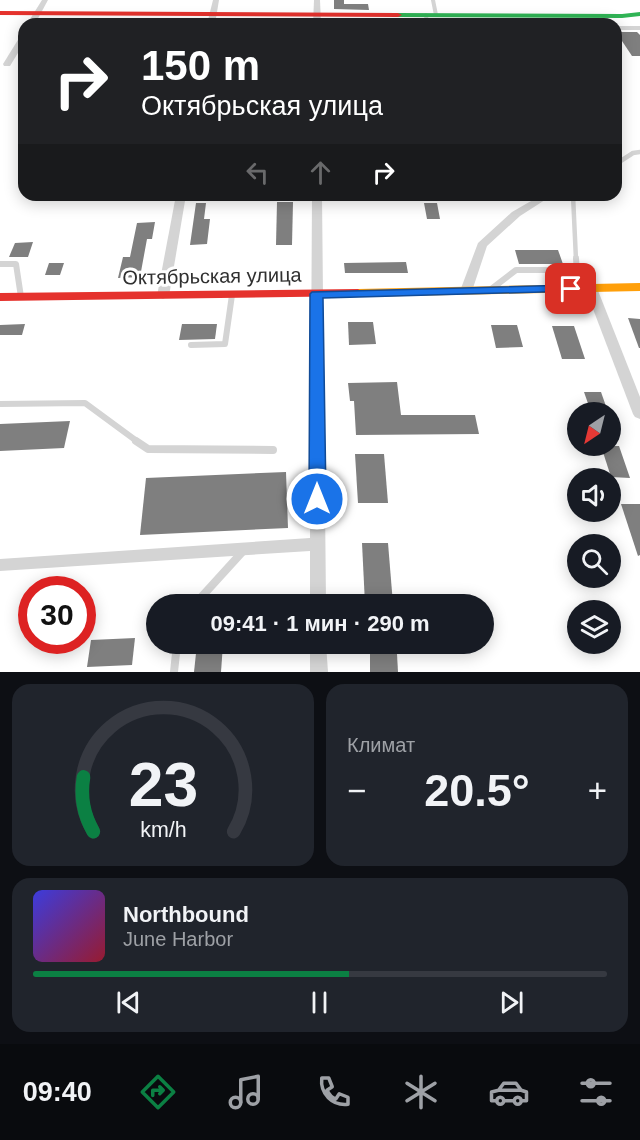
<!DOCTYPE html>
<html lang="ru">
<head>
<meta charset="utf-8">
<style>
	:root { --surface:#171b24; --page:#20242c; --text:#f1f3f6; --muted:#9ea1a6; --line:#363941; --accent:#0b8043 }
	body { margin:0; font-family:Arial,sans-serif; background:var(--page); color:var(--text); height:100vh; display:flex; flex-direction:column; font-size:22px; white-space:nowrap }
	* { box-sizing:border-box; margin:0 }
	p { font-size:20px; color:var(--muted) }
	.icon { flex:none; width:33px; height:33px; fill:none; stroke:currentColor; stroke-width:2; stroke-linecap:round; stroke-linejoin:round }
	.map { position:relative; height:672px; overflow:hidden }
	.details { display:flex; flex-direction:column; gap:12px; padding:12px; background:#0d0f14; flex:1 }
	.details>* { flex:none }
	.top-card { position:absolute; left:18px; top:18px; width:604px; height:183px; border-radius:18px; box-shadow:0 3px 15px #0003; background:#202124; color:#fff; overflow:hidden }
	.needle { width:39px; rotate:215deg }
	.fabs { position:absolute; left:567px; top:402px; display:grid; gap:12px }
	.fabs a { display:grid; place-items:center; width:54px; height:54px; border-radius:50%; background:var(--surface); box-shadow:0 3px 15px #0003; font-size:30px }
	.speed { position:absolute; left:18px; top:576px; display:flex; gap:12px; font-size:30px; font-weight:700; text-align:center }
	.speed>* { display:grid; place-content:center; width:78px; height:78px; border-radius:50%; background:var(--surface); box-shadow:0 3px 15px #0003; line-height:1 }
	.speed .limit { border:9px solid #d22; background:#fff; color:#111 }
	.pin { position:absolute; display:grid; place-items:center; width:51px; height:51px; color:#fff; margin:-26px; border-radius:12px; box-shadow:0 3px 9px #0006 }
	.me { position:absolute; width:66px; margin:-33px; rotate:0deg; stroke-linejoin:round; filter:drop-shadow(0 0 4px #0008) }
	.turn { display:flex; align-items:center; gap:21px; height:126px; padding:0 24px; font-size:27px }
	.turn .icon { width:78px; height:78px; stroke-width:2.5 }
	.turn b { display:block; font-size:42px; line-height:51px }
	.lanes { display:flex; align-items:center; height:57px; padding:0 24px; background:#0003; justify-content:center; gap:30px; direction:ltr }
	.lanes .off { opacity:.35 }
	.big { font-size:45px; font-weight:600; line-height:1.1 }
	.details .widget { flex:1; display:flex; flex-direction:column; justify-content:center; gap:9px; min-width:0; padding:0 21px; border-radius:18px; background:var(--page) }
	.details .dial { align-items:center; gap:0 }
	.dial svg { height:156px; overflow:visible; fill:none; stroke:var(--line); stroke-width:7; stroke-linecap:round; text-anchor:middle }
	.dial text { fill:var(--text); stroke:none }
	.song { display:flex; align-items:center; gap:18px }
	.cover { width:72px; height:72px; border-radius:9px; background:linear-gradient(135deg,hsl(240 70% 55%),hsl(350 70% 35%)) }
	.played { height:6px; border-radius:3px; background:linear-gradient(90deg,var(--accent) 55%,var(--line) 55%) }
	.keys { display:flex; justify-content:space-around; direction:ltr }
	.heat { display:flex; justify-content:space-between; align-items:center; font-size:33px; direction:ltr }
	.details .tiles { flex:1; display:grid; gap:12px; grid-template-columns:1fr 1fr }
	.widget:last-child { grid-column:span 2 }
	.trip { position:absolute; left:146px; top:594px; width:348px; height:60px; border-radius:30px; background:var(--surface); box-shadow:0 3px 15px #0003; font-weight:600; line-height:60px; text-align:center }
	.tabs { display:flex; height:96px; justify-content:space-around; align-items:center; background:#090b0e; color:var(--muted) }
	.tabs .icon { width:42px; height:42px }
	.tabs .selected { color:var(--accent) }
	.tabs b { font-size:27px; color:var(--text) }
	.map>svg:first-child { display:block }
	.building { fill:#7f7f7f }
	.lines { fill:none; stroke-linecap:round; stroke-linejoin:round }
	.lane-far3 { stroke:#d4d4d4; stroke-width:4 }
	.lane-far2 { stroke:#d4d4d4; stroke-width:4.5 }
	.lane-far1 { stroke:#d4d4d4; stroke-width:6 }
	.lane { stroke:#d4d4d4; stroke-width:8 }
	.street { fill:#d4d4d4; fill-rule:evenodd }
	.fast { fill:#30b455; fill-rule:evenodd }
	.slow { fill:#ff9f0a; fill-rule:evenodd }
	.jam { fill:#e5322d; fill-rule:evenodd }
	.route { fill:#1a73e8; stroke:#114b97; stroke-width:1.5 }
	.labels { text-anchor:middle; stroke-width:6; stroke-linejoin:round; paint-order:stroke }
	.street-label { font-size:20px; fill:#303030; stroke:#fff }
</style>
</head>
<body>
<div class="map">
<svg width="640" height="672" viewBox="0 0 640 672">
	<rect width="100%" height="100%" fill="#fff"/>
	<!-- building -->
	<g class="building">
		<polygon points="334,0 344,0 344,4 368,4 369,10 334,9"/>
		<polygon points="616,32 637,32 640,35 640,56 632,56"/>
		<polygon points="277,202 293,202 292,245 276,245"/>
		<polygon points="196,203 206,203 204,219 210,219 207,244 190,245"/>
		<polygon points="424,203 437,203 440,219 427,219"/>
		<polygon points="155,222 152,239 147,239 140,277 118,278 123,257 130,257 137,223"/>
		<polygon points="33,242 28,257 9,257 15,243"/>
		<polygon points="515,250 558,250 563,264 519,264"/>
		<polygon points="406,262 408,273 345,273 344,263"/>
		<polygon points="49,263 64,263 60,275 45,275"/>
		<polygon points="628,318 640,319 640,348 639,348"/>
		<polygon points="348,322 373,322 376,344 349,345"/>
		<polygon points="25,324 22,335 0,335 0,325"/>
		<polygon points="182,324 217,324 215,339 179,340"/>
		<polygon points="491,325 517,325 523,347 496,348"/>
		<polygon points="552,326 574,326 585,359 562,359"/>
		<polygon points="397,382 401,415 475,415 479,434 356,435 354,401 350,401 348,383"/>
		<polygon points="584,392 601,392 608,412 591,412"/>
		<polygon points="70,421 64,448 0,451 0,424"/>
		<polygon points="601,446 619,446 630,478 611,477"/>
		<polygon points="355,454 384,454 388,503 358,503"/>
		<polygon points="286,472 288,528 140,535 146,478"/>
		<polygon points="621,504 640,504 640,555 638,556"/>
		<polygon points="362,543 388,543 393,604 365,604"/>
		<polygon points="135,638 132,665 87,667 91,640"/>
		<polygon points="197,644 223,644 221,672 194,672"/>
		<polygon points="370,653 397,654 398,672 370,672"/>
	</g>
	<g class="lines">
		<!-- lane-far3 -->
		<g class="lane-far3">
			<polyline points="433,0 436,15"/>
			<polyline points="426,15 427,24"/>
			<polyline points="616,26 618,28 640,28"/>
		</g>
		<!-- lane-far2 -->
		<g class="lane-far2">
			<polyline points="616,164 633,153 640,152"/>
			<polyline points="573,195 576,260"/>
			<polyline points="543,198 557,195"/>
		</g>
		<!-- lane-far1 -->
		<g class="lane-far1">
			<polyline points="576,258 578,289"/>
			<polyline points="0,264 16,264 21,297"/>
			<polyline points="490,290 516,270 552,270 571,288"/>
			<polyline points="191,345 225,344 232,295"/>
			<polyline points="0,404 85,403 138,442"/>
		</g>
		<!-- lane -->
		<g class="lane">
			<polyline points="136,441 148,449 273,450"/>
			<polyline points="195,604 245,549"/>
			<polyline points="174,672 177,644"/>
		</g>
		<!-- street -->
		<g class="street">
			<polygon points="42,0 48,0 35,24 27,24"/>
			<polygon points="213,0 219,0 215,24 207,24"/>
			<polygon points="314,0 320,0 321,24 313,24"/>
			<polygon points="21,35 24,35 24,43 10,66 4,66 3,64"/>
			<polygon points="176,195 186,195 169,296 163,299 157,296"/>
			<polygon points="312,195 322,195 326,604 310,604 310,551 0,571 0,559 310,538"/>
			<polygon points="537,195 547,195 548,198 520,216 487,246 472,291 470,293 462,293 460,291 478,243 512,212 538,197"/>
			<polygon points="591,285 597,288 640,397 640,419 635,417 633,414 585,288"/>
			<polygon points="310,644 326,644 328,672 310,672"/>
		</g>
		<!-- fast -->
		<polygon class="fast" points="640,12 640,16 622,18 398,17 394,15 398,13 622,14"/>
		<!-- slow -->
		<polygon class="slow" points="640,283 640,291 358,297 352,293 358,289"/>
		<!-- jam -->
		<g class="jam">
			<polygon points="0,11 398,13 402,15 398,17 0,15"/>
			<polygon points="358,289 364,293 363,296 0,301 0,293"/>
		</g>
	</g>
	<!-- route -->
	<polygon class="route" points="571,285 576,286 577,289 576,291 323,298 326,499 323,503 317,505 311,503 309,499 310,294 312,292"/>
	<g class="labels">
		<!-- street labels -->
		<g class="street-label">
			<text transform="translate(212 276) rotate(-1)" y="7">Октябрьская улица</text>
		</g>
	</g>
</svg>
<div class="fabs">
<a><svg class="needle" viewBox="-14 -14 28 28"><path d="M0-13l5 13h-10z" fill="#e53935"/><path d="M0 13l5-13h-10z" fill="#9ea1a6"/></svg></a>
<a><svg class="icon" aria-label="sound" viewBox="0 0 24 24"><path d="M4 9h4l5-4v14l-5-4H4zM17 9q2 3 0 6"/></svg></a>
<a><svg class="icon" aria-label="search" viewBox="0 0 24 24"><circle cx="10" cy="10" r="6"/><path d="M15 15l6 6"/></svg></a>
<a><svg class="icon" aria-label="layers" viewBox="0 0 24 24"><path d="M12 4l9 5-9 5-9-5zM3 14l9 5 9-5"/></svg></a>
</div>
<div class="speed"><div class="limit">30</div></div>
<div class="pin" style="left:571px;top:289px;background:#d93025"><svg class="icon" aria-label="arrive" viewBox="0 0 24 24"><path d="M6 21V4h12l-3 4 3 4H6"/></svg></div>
<svg class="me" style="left:317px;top:499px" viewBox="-20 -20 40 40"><circle r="17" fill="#1a73e8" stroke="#fff" stroke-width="3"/><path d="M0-11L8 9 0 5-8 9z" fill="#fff"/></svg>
<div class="trip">09:41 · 1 мин · 290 m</div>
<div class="top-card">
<div class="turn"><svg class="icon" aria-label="right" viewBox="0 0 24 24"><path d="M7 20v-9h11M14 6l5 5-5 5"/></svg><div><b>150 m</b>Октябрьская улица</div></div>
<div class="lanes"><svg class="icon off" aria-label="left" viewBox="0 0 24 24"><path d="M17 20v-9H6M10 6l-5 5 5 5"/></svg><svg class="icon off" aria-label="ahead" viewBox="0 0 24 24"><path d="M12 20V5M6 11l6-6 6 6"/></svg><svg class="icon" aria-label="right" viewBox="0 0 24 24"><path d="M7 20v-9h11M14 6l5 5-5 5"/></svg></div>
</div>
</div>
<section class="details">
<div class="tiles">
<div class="widget dial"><svg viewBox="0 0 100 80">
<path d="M14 69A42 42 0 1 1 86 69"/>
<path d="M14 69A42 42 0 0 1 9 41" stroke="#0b8043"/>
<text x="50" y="56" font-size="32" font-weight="700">23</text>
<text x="50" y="72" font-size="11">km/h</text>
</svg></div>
<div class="widget"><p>Климат</p>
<div class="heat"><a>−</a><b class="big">20.5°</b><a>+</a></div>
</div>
<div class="widget">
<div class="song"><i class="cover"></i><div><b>Northbound</b><p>June Harbor</p></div></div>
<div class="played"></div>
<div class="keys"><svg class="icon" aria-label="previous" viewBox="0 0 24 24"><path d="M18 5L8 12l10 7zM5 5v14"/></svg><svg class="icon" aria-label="pause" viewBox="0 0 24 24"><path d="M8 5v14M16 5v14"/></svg><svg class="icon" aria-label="next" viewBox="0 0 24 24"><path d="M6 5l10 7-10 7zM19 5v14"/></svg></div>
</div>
</div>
</section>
<nav class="tabs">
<b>09:40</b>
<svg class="icon selected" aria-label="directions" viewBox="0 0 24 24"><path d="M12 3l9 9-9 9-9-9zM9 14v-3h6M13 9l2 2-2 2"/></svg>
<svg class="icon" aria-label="music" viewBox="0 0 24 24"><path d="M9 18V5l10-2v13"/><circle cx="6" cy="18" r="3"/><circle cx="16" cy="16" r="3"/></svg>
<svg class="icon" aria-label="phone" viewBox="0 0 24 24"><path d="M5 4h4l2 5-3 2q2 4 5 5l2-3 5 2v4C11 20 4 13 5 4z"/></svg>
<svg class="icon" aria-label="climate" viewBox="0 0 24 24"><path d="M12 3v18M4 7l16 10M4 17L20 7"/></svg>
<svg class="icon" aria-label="car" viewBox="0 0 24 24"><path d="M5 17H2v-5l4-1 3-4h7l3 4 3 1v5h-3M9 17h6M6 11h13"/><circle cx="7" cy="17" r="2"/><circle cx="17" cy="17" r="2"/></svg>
<svg class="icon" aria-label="filters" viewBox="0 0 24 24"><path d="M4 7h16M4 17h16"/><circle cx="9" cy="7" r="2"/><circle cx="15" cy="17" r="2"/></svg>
</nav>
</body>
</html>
